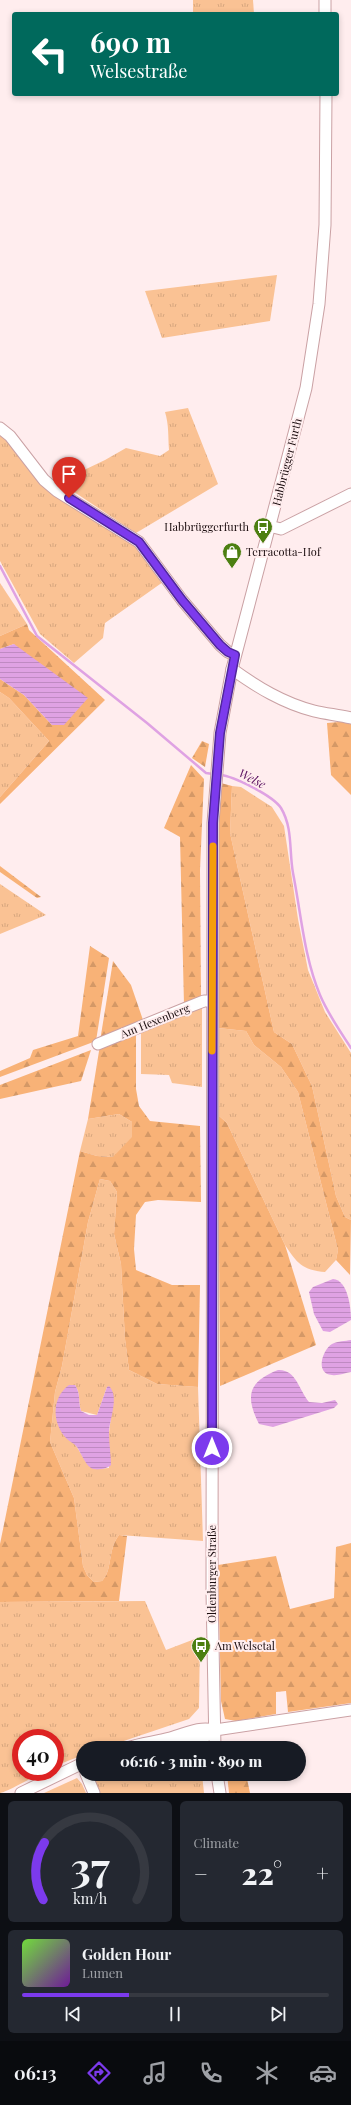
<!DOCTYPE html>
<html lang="en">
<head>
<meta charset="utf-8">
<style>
	:root { --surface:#171b24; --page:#242831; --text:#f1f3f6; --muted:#9ea1a6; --line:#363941; --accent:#7c3aed }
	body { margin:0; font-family:"Playfair Display",serif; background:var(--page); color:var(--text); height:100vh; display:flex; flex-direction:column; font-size:15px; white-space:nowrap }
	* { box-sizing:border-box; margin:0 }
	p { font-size:13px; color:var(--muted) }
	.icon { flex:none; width:22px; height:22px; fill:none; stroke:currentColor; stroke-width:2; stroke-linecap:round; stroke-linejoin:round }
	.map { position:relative; height:1793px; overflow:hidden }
	.details { display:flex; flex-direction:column; gap:8px; padding:8px; background:#0d0f14; flex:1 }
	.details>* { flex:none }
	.hud { position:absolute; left:12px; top:12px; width:327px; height:84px; border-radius:4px; box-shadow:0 2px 6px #0003; background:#00695c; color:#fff; overflow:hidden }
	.speed { position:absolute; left:12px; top:1729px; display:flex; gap:8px; font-size:20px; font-weight:700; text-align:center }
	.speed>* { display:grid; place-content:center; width:52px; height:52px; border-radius:50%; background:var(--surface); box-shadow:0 2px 6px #0003; line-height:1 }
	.speed .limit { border:6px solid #d22; background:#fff; color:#111 }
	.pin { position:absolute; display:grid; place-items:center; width:34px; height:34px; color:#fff; margin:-41px -17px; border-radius:50% 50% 50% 0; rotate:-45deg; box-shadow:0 0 4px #0007 }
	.pin .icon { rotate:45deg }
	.me { position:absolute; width:44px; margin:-22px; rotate:0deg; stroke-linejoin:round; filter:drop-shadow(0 0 3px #0008) }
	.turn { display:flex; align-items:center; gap:14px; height:84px; padding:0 12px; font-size:18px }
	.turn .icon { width:52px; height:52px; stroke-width:2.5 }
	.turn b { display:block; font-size:28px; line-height:34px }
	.big { font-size:30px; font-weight:800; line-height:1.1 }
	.details .widget { flex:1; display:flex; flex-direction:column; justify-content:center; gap:6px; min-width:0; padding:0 14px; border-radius:6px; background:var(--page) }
	.details .dial { align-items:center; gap:0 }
	.dial svg { height:104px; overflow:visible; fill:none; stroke:var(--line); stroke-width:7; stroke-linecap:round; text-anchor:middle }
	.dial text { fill:var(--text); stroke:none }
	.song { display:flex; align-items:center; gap:12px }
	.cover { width:48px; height:48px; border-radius:6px; background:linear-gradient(135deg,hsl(100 70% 55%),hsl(280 70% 35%)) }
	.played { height:4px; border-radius:2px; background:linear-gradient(90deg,var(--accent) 35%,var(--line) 35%) }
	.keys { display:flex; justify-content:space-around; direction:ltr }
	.heat { display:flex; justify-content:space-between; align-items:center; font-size:22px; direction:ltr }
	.details .tiles { flex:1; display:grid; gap:8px; grid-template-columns:1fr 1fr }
	.widget:last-child { grid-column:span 2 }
	.trip { position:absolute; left:76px; top:1741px; width:230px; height:40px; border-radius:20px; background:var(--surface); box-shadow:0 2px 6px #0003; font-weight:800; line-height:40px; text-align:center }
	.tab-bar { display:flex; height:64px; justify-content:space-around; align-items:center; background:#090b0e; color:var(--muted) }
	.tab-bar .icon { width:28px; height:28px }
	.tab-bar .on { color:var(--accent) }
	.tab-bar b { font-size:18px; color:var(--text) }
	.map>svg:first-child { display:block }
	.grass { fill:url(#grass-tufts); fill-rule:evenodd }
	.forest { fill:url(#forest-firs) }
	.water { fill:url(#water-rules) }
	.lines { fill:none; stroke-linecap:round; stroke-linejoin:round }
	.stream { stroke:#dfa2e3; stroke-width:2.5 }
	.minor-casing { stroke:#caa1a4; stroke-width:13 }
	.minor { stroke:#fff; stroke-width:11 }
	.route-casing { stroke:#51269a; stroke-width:10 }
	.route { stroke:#7c3aed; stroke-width:7 }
	.slow { stroke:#f59e0b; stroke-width:7 }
	.labels { text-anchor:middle; stroke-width:4; stroke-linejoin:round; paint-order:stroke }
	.street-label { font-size:11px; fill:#1a0c0e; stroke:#ffedee }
	.poi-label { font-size:11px; fill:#1a0c0e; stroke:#ffedee; text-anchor:start }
	.water-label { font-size:12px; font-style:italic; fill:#5a1160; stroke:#ffedee }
</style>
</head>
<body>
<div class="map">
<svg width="351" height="1793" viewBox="0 0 351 1793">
	<defs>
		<pattern id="grass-tufts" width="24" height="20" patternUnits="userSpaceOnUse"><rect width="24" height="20" fill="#fac294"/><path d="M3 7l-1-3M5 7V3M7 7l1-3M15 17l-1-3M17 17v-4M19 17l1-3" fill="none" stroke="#d6a67e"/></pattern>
		<pattern id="forest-firs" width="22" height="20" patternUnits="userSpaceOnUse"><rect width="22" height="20" fill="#f8b277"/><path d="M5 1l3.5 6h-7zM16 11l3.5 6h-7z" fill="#d49866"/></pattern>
		<pattern id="water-rules" width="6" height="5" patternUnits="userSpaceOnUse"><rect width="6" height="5" fill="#dfa2e3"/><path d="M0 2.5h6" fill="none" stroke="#bf8ac2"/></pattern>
	</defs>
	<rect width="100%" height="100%" fill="#ffedee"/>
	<!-- grass -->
	<g class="grass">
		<polygon points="193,0 253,0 254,14 193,14"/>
		<polygon points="277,275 270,321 162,338 145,291"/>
		<path d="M188 408 218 484 136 533 59 482 105 460 126 448 160 456 169 450C168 436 169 425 165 412Z"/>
		<polygon points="0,434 7,440 40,482 132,540 163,582 105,623 103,638 74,663 40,634 0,561"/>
		<polygon points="0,583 27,624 0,636"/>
		<polygon points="0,692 9,698 49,741 0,797"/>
		<polygon points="232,786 241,787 272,807 284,826 298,919 308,970 325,1012 351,1053 351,1220 345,1217 336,1196 312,1086 292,1044 274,1032 230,833"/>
		<polygon points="0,884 46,915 0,934"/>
		<polygon points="202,1008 202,1087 172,1083 169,1075 141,1074 141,1029 188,1009"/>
		<path d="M218 1028 246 1031 254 1045 281 1067 298 1092 338 1250 336 1260 325 1272C302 1270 297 1263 285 1245L227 1123 218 1115Z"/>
		<polygon points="119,1114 132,1122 132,1138 114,1157 97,1156 80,1151 88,1119"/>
		<path d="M100 1179 110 1181 117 1192 114 1234 121 1264 125 1339 129 1370 157 1384 198 1387 203 1541 119 1535C107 1551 113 1570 102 1581L94 1582 87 1575 83 1566 74 1498 50 1442 55 1392 62 1366 88 1222ZM75 1385C81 1394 78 1402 81 1411L97 1415 107 1387 113 1400 109 1433V1468L96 1469 86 1462 75 1444Z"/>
		<path d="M145 1601 166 1650 200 1637 199 1708 189 1719 103 1748H83V1755L55 1766V1738H21V1772H43C35 1776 5 1793 0 1793V1602Z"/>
		<polygon points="94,1774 202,1774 204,1793 99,1793"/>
		<polygon points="77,1778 82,1784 86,1793 44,1793"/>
	</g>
	<!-- forest -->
	<g class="forest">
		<polygon points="27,624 29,630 105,700 0,804 0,797 49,741 9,698 0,692 0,679 24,695 52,725 14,644 0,649 0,636"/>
		<polygon points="351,721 351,795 331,775 327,723"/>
		<polygon points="202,741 209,744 205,767 192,758"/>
		<polygon points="191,765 204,779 200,870 201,998 184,1005 180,837 164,828"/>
		<polygon points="221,783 232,786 230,833 274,1032 292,1044 312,1086 336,1196 345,1217 351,1220 350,1275 336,1260 338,1250 298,1092 281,1067 254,1045 246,1031 218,1028 216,831"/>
		<polygon points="0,866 41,897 37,898 0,872"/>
		<polygon points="90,946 109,958 96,1041 0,1077 0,1071 30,1058 33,1050 78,1036"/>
		<polygon points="113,961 131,985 144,1023 100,1041"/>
		<path d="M136 1031V1089L139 1106 150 1121 200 1126 201 1202 158 1200 145 1202 136 1215 134 1249 136 1270 172 1285H200L198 1387 157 1384 129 1370 125 1339 121 1264 114 1234 117 1192 110 1181 100 1179 88 1222 62 1366 55 1392 50 1442 74 1498 83 1566 87 1575 94 1582 102 1581C113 1570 107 1551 119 1535L127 1536 119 1601 0 1602V1544L80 1151 97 1156 113 1157 132 1137V1122L119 1114 88 1119 100 1045Z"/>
		<polygon points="91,1050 81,1081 0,1099 0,1085"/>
		<polygon points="218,1115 227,1123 285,1245 316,1345 220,1386"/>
		<polygon points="351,1543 351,1703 288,1712 286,1691 276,1692 276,1714 236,1721 225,1719 221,1701 218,1565 276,1556 290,1609 334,1598 336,1547"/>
		<polygon points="227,1774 246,1774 250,1793 229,1793"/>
	</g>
	<!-- water -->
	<g class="water">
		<polygon points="14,644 88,698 64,725 52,725 24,695 0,679 0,649"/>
		<path d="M333 1279C348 1280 351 1308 351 1320L330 1332 323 1331 314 1314 309 1292 313 1287Z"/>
		<path d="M351 1340V1372C345 1373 338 1376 332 1375 315 1374 322 1350 332 1344 338 1341 345 1341 351 1340Z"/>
		<path d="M278 1370C296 1369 299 1390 309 1402L322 1403 335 1400 338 1404 334 1408 273 1427 259 1424C245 1396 248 1382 278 1370Z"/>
		<path d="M69 1385H75C81 1394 78 1402 81 1411L89 1415H97L107 1387 109 1386C120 1397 109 1420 109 1433 109 1444 111 1455 111 1465 107 1469 96 1471 91 1468 85 1464 81 1453 77 1447 74 1443 70 1442 67 1439 52 1424 51 1398 69 1385Z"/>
	</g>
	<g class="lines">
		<!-- stream -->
		<g class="stream">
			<polyline points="0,566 37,636 147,723 206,773 213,774"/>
			<path d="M220 775C234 776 273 796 281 808 293 828 289 851 293 873 301 913 304 957 320 995 328 1014 340 1031 351 1048"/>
		</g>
		<defs>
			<g id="minor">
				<polyline points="325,0 325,14"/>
				<polyline points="0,428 10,436 44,480 57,491 139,542 182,600 220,645 228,652 235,655"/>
				<polyline points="265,525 281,529 351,494"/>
				<path d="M232 669C257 687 283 703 314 711 326 714 339 715 351 718"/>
				<polyline points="98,1044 186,1008 204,1001 212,1001"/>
				<polyline points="176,1738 203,1738 215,1730"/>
				<path d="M127 1748C141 1743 156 1742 170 1738 186 1734 197 1726 215 1730L351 1710"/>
				<polyline points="215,1748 212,1592 213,823 220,733 232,669 306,388 319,304 325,225 326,94"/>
				<polyline points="86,1774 94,1793"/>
				<polyline points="217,1774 220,1793"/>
				<polyline points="21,1793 83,1763"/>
			</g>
		</defs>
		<!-- minor casing -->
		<use href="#minor" class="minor-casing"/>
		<!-- minor -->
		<use href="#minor" class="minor"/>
	</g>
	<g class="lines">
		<defs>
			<polyline id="route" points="69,498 139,542 182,600 220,645 228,652 235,655 220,733 213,823 212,1448"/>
		</defs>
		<!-- route casing -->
		<use href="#route" class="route-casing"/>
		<!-- route -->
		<use href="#route" class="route"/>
		<!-- slow -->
		<polyline class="slow" points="212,1051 213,846"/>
	</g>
	<!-- icons -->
	<defs>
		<symbol id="bus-pin" viewBox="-11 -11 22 30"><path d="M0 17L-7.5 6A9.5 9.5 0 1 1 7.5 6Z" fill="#4c7f11" stroke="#ffedee"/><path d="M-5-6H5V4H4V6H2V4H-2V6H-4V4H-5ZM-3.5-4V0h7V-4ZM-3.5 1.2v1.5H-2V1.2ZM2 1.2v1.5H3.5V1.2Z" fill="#fff"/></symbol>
		<symbol id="shop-pin" viewBox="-11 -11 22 30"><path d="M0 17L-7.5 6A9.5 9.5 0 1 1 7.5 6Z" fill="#4c7f11" stroke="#ffedee"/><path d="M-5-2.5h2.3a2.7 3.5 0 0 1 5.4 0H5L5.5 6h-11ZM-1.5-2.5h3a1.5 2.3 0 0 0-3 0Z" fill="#fff"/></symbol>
	</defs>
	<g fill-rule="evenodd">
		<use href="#bus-pin" x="252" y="516" width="22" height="30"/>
		<use href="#shop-pin" x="221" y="541" width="22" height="30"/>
		<use href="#bus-pin" x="190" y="1635" width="22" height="30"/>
	</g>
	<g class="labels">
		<!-- street labels -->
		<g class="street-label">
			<text transform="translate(287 462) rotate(-76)" y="4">Habbrügger Furth</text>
			<text transform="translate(155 1021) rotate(-22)" y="4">Am Hexenberg</text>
			<text transform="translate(212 1574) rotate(-90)" y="4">Oldenburger Straße</text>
		</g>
		<!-- poi labels -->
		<g class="poi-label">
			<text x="249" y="531" text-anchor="end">Habbrüggerfurth</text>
			<text x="246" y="556">Terracotta-Hof</text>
			<text x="215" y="1650">Am Welsetal</text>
		</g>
		<!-- water labels -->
		<g class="water-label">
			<text transform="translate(252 779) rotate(27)" y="4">Welse</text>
		</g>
	</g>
</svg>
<div class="speed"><div class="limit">40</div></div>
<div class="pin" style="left:69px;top:498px;background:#d93025"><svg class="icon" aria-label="arrive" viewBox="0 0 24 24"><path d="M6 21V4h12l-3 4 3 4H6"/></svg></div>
<svg class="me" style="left:212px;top:1448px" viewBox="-20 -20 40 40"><circle r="17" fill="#7c3aed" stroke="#fff" stroke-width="3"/><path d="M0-11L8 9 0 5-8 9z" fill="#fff"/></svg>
<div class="trip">06:16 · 3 min · 890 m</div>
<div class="hud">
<div class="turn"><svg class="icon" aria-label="left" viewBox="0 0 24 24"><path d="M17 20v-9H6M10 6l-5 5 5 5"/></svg><div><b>690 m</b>Welsestraße</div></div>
</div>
</div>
<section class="details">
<div class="tiles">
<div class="widget dial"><svg viewBox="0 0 100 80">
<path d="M14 69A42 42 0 1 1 86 69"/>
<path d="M14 69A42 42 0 0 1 15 25" stroke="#7c3aed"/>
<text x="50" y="56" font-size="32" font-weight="700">37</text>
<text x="50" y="72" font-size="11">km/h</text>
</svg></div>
<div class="widget"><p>Climate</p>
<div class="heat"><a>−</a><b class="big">22°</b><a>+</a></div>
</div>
<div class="widget">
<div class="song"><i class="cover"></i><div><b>Golden Hour</b><p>Lumen</p></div></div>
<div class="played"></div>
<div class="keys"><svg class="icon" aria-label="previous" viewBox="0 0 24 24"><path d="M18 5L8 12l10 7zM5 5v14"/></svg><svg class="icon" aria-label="pause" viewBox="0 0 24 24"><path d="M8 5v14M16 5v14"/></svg><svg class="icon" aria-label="next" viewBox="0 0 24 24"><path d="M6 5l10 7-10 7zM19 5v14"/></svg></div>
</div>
</div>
</section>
<nav class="tab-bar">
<b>06:13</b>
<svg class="icon on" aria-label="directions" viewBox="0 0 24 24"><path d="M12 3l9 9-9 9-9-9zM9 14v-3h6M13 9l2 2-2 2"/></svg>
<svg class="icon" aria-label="music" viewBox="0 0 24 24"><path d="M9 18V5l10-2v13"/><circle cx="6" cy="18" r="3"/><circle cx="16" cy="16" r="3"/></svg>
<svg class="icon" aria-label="phone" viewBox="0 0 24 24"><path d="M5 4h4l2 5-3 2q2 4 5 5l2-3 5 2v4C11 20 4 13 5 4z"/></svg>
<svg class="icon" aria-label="climate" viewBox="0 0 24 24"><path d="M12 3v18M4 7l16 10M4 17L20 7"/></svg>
<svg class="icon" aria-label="car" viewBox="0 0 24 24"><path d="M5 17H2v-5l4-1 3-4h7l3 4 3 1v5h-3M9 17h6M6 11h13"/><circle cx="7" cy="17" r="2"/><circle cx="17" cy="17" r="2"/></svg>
</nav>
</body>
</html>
